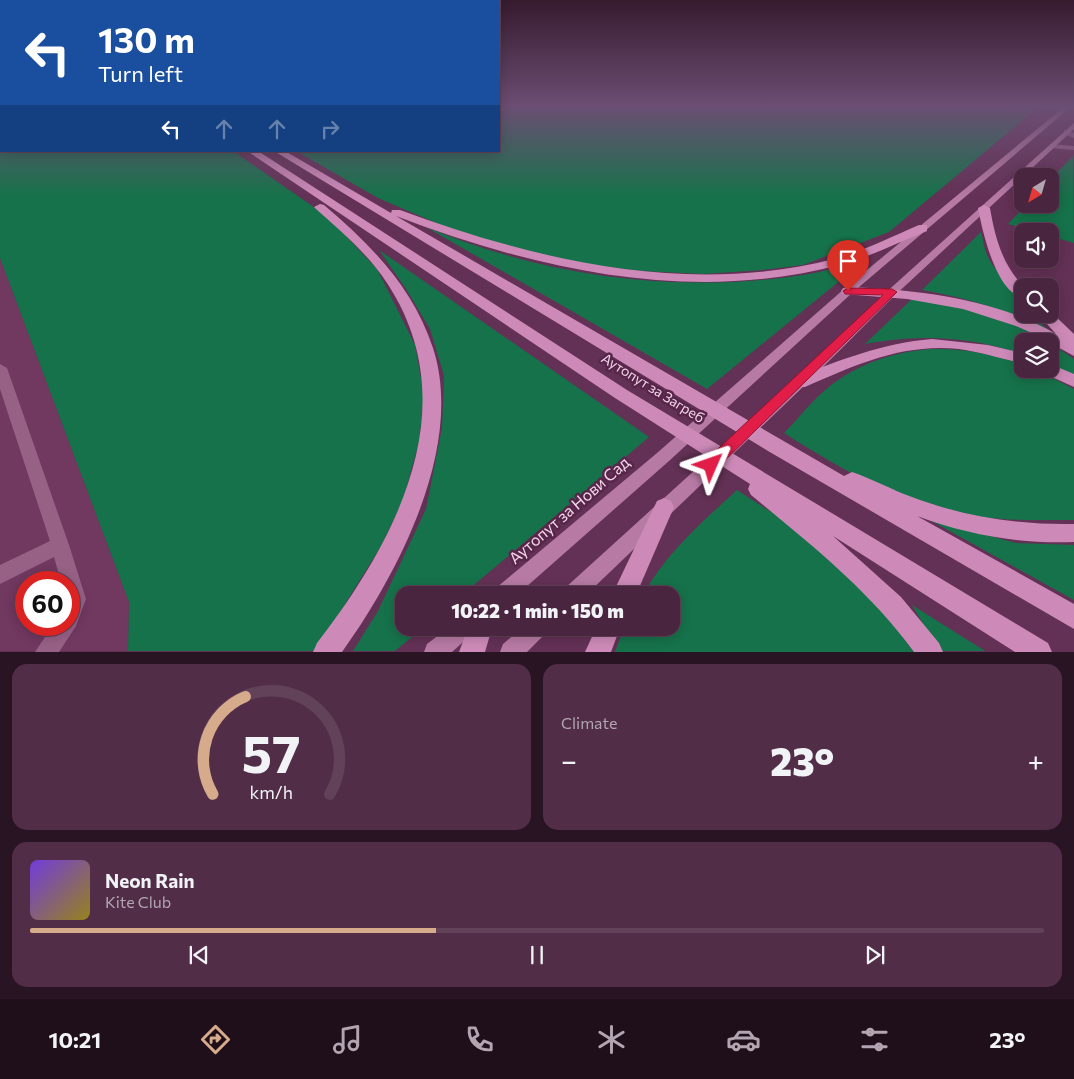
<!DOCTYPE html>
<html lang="en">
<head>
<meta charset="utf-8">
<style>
	:root { --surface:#4a2540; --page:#512d47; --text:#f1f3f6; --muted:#b2a5b1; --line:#614259; --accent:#d6ab8b }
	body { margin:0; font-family:Commissioner,sans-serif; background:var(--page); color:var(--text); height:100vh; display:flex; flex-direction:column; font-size:19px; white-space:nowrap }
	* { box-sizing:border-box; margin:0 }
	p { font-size:16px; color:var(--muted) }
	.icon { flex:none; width:28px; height:28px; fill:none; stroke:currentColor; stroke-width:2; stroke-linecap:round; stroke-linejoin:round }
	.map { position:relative; height:652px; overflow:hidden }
	.sheet { display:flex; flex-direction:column; gap:12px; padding:12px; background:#291423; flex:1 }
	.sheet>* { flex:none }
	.top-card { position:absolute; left:0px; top:0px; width:500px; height:152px; box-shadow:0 2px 12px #0003,0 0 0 1px var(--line); background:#1a4fa0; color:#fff; overflow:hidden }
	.needle { width:32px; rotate:217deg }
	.controls { position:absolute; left:1014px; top:168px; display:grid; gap:10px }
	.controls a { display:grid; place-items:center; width:45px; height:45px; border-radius:10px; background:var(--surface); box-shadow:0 2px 12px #0003,0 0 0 1px var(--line); font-size:25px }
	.speed { position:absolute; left:15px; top:571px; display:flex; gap:10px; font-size:25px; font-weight:700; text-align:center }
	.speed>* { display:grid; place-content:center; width:65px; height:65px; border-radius:50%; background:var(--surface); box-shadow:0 2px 12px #0003,0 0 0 1px var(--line); line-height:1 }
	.speed .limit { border:8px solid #d22; background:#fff; color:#111 }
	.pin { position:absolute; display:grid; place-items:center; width:42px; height:42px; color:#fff; margin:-51px -21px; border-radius:50% 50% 50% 0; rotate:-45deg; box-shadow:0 0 5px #0007 }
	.pin .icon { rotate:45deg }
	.me { position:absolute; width:55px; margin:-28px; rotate:47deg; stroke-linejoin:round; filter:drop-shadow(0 0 4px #0008) }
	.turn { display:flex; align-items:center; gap:18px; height:105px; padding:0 15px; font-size:22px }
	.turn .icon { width:65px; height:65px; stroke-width:2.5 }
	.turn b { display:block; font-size:35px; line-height:42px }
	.lanes { display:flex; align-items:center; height:48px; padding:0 15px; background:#0003; justify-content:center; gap:25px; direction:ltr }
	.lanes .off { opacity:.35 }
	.big { font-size:38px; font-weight:800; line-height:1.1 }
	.sheet .tile { flex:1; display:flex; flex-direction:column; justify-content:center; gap:8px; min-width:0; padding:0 18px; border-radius:15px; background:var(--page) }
	.sheet .dial { align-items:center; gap:0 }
	.dial svg { height:130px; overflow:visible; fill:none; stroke:var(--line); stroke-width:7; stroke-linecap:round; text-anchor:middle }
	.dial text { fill:var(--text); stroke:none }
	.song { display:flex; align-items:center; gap:15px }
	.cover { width:60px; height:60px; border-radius:8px; background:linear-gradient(135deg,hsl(260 70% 55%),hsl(50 70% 35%)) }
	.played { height:5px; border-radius:2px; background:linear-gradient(90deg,var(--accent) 40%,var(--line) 40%) }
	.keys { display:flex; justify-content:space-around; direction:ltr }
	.heat { display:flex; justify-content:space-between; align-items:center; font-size:28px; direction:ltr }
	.sheet .tiles { flex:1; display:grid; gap:12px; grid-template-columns:1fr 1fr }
	.tile:last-child { grid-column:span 2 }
	.trip { position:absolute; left:395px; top:586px; width:285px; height:50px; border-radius:15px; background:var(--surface); box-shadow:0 2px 12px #0003,0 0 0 1px var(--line); font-weight:800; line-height:50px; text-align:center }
	.tabs { display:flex; height:80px; justify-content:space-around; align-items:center; background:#1e0f1a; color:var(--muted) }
	.tabs .icon { width:35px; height:35px }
	.tabs .active { color:var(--accent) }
	.tabs b { font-size:22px; color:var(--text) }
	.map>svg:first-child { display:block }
	.built { fill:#713860; fill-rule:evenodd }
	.green { fill:#16724a }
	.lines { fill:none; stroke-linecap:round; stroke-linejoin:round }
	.minor { fill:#976186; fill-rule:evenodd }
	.major { fill:#b77aa4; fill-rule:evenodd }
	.highway { fill:#cd8ab8; fill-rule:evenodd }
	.route { fill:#e11d48; stroke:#92132f }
	.labels { text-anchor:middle; stroke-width:5; stroke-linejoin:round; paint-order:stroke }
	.street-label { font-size:14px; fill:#f4d5e9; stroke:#57264a }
	.near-street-label { font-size:16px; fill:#f4d5e9; stroke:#57264a }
</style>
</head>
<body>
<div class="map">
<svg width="1074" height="652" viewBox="0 0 1074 652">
	<rect width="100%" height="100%" fill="#633155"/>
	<!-- built -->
	<path class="built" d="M0 258 129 602 128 651H0ZM26 582H69V625H26Z"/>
	<!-- green -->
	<g class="green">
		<polygon points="499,106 1040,106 889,232 803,265 762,270 704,274 639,271 585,264 532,253 481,238 441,225 378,198 296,151 499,151"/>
		<polygon points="0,148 1,151 233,151 328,217 377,269 415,345 424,395 419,442 403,500 381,546 316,651 128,651 129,602 0,258"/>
		<polygon points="1073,156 1074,243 1050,236 1050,231 1033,231 1008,224 1027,204 1050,204 1050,180"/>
		<path d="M426 227C545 277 681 295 809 274 827 271 846 265 864 261L707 389Z"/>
		<path d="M981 232C983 239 984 248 987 255 995 274 1022 296 1022 314H1031L1051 333C1010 311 968 298 922 290Z"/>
		<polygon points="379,250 649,437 462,595 404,595 404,628 423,628 395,651 353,651 378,611 426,509 442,428 444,376 430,329 406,289"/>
		<path d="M913 298C958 303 1007 318 1046 341H1022V354C967 336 922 334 865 344Z"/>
		<polygon points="1050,343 1074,359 1074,376 1050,364"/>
		<path d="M931 349C963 348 992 354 1022 364V369H1035L1074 389V520C1044 520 1012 521 982 517 909 508 845 472 784 433 799 418 813 399 830 386 860 363 894 352 931 349Z"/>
		<path d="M737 490 810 537 861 583 914 652H615L624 628H671V595H643C666 553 702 522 737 490Z"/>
		<polygon points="930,520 1016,543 1074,545 1074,600"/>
		<polygon points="912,605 985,651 939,651"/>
	</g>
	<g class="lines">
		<!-- minor -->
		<g class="minor">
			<polygon points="1064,130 1074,133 1074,138 1064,134"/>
			<polygon points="1050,144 1074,146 1074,150 1050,148"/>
			<polygon points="0,364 7,368 69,545 86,599 76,626 59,652 35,652 53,625 69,625 69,582 61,582 54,557 0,584 0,565 50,541 0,389"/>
		</g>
		<!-- major -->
		<g class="major">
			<polygon points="1065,106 1072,106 852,293 669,461 517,595 493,595 496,588 657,453 844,289"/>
			<polygon points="1074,123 1074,129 891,299 804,386 586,595 562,595 565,588 794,380 883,295"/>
			<polygon points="448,628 474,628 471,635 452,652 424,652 427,644"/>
			<polygon points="522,628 547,628 544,635 527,652 500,652 503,644"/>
		</g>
		<!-- highway -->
		<g class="highway">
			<path d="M247 151H258L627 390 1048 643 1052 652H1015L833 536 901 597 939 643 943 652H914C869 590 809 543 751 495L748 489 750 484 615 398Z"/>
			<path d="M274 151H285L391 213 392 210H400C538 261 688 296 834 259 863 251 891 237 919 225H927V231C899 242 872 256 843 264 693 305 537 270 396 216L844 476 852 472C873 479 892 490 912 497 965 517 1018 525 1074 524V542C1019 544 968 535 917 516L1074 604V629L768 451Z"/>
			<path d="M320 204 324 205C371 245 413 287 433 348 465 446 398 574 342 652H313L317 643C396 541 468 406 387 283 368 254 342 232 316 209L314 207Z"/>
			<path d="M984 205 990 208C995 237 1002 264 1023 286L1022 297C996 292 982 230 978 208Z"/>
			<path d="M848 287C919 290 994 298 1056 334L1038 314H1050V311L1074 334V356L1050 343V341L1016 326 963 309 907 299 843 294 841 291 843 288Z"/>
			<path d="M932 339 988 345 1022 353V363C1001 359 981 352 959 349 903 343 855 365 805 387H793L791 383 793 379C839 360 883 343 932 339Z"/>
			<polygon points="1050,364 1074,374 1074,387 1043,373 1041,369 1050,369"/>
			<polygon points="664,498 671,501 674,507 636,595 612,595 657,501"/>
			<polygon points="468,628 492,628 485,652 459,652"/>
			<polygon points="596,628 620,628 611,652 585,652"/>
		</g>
	</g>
	<!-- sky -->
	<linearGradient id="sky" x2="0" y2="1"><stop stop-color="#361b2f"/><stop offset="0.54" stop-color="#6b4e73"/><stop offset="1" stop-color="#6b4e73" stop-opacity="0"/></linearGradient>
	<rect width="1074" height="197" fill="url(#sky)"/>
	<!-- route -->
	<polygon class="route" points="848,288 892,289 897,292 716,469 705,469 703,465 705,461 883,295 845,294 843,291"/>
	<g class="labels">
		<!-- street labels -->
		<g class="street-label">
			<text transform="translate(653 388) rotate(32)" y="5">Аутопут за Загреб</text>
		</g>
		<!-- near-street labels -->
		<g class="near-street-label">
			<text transform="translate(569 510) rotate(-41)" y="6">Аутопут за Нови Сад</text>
		</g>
	</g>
</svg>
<div class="controls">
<a><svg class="needle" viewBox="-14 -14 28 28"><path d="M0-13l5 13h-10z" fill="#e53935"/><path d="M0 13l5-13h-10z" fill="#b2a5b1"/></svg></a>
<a><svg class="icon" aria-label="sound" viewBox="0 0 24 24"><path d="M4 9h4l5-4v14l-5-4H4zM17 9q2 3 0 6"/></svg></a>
<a><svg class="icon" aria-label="search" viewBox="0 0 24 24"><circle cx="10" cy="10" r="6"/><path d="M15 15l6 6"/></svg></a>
<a><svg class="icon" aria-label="layers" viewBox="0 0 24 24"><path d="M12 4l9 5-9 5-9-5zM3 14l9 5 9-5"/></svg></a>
</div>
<div class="speed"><div class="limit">60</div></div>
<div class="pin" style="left:848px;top:291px;background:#d93025"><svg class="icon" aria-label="arrive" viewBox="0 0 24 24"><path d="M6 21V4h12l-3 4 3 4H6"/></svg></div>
<svg class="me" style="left:711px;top:465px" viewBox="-20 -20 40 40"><path d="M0-17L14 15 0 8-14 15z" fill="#e11d48" stroke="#fff" stroke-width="4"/></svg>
<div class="trip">10:22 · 1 min · 150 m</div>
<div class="top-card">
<div class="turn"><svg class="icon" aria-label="left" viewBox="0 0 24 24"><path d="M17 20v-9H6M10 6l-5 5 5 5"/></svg><div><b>130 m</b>Turn left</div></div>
<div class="lanes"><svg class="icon" aria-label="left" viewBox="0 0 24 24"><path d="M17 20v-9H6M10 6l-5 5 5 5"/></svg><svg class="icon off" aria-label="ahead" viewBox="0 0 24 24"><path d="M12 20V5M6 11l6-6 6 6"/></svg><svg class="icon off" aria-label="ahead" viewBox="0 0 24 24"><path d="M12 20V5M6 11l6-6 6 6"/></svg><svg class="icon off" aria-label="right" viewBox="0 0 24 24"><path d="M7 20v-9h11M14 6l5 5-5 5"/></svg></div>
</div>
</div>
<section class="sheet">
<div class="tiles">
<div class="tile dial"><svg viewBox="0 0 100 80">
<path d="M14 69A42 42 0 1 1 86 69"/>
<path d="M14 69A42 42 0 0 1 34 9" stroke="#d6ab8b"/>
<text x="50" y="56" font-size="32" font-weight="700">57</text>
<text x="50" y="72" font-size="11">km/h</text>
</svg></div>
<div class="tile"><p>Climate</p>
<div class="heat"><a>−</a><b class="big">23°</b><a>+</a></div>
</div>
<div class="tile">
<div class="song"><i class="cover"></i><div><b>Neon Rain</b><p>Kite Club</p></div></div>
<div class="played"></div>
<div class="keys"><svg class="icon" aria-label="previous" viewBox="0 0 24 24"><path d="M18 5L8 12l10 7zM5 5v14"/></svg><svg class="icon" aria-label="pause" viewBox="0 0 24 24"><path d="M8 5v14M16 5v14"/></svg><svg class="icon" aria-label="next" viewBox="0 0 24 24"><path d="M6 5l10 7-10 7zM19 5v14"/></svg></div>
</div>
</div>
</section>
<nav class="tabs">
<b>10:21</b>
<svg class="icon active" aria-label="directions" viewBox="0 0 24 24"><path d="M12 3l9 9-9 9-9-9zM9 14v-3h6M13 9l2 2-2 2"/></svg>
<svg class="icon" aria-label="music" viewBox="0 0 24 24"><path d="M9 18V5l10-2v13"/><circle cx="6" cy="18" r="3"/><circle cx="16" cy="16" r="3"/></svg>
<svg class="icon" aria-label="phone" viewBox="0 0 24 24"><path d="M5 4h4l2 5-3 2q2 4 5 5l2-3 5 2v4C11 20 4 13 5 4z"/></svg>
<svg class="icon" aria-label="climate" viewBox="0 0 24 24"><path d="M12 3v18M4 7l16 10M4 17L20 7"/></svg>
<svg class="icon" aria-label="car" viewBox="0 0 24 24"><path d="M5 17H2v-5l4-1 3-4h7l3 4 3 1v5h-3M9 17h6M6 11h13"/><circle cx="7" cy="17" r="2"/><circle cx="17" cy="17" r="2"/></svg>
<svg class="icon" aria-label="filters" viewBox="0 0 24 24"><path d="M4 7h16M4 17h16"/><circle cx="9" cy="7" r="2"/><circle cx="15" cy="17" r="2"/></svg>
<b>23°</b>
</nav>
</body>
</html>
